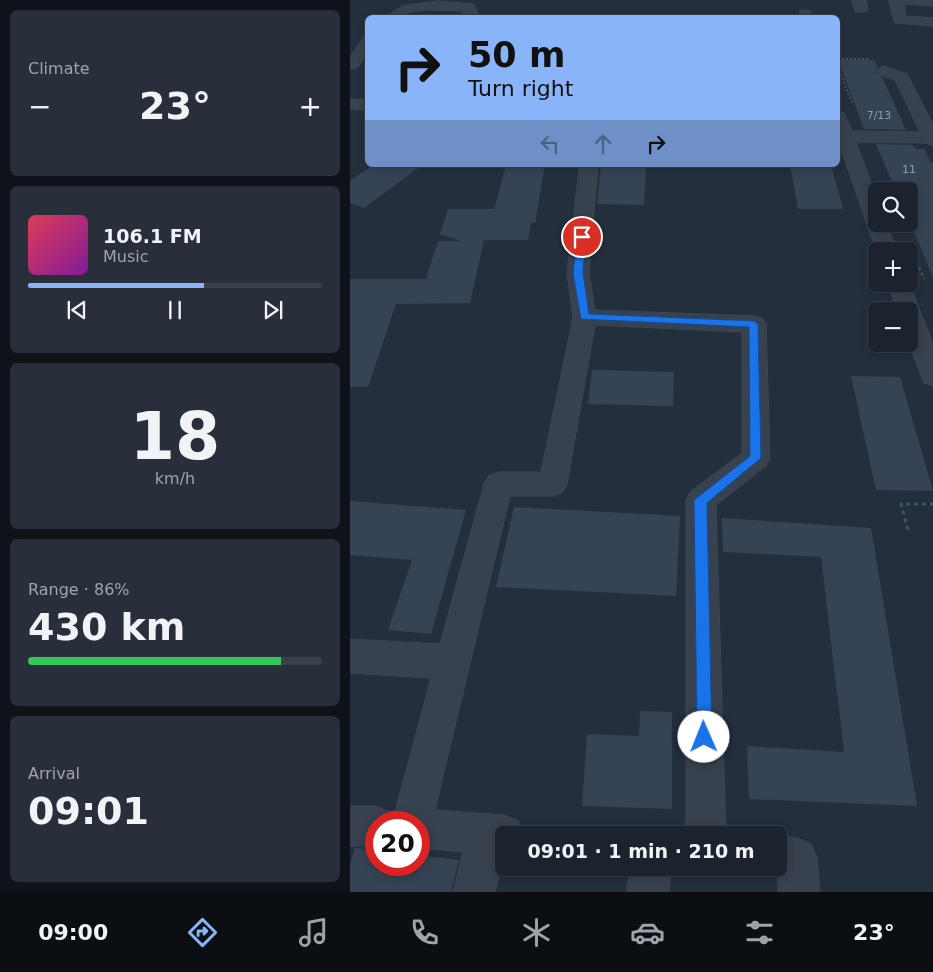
<!DOCTYPE html>
<html lang="en">
<head>
<meta charset="utf-8">
<style>
	:root { --surface:#1b232e; --page:#282f3a; --text:#f1f3f6; --muted:#a0a4aa; --line:#39404a; --accent:#8ab4f8 }
	body { margin:0; font-family:"DejaVu Sans",sans-serif; background:var(--page); color:var(--text); height:100vh; display:flex; flex-direction:column; font-size:19px; white-space:nowrap }
	* { box-sizing:border-box; margin:0 }
	p { font-size:16px; color:var(--muted) }
	.icon { flex:none; width:28px; height:28px; fill:none; stroke:currentColor; stroke-width:2; stroke-linecap:round; stroke-linejoin:round }
	.map { position:relative; flex:1; overflow:hidden }
	.side { display:flex; flex-direction:column; gap:10px; padding:10px; background:#0f1319; width:350px }
	.side>* { flex:none }
	.guide { position:absolute; left:15px; top:15px; width:475px; height:152px; border-radius:8px; box-shadow:0 2px 8px #0003,0 0 0 1px var(--line); background:#8ab4f8; color:#111; overflow:hidden }
	.tools { position:absolute; left:518px; top:182px; display:grid; gap:10px }
	.tools a { display:grid; place-items:center; width:50px; height:50px; border-radius:8px; background:var(--surface); box-shadow:0 2px 8px #0003,0 0 0 1px var(--line); font-size:25px }
	.speed { position:absolute; left:15px; top:811px; display:flex; gap:10px; font-size:25px; font-weight:700; text-align:center }
	.speed>* { display:grid; place-content:center; width:65px; height:65px; border-radius:50%; background:var(--surface); box-shadow:0 2px 8px #0003,0 0 0 1px var(--line); line-height:1 }
	.speed .limit { border:8px solid #d22; background:#fff; color:#111 }
	.pin { position:absolute; display:grid; place-items:center; width:42px; height:42px; color:#fff; margin:-21px; border:2px solid #fff; border-radius:50%; box-shadow:0 1px 5px #0007 }
	.me { position:absolute; width:55px; margin:-28px; rotate:359deg; stroke-linejoin:round; filter:drop-shadow(0 0 4px #0008) }
	.turn { display:flex; align-items:center; gap:18px; height:105px; padding:0 20px; font-size:22px }
	.turn .icon { width:65px; height:65px; stroke-width:2.5 }
	.turn b { display:block; font-size:35px; line-height:42px }
	.lanes { display:flex; align-items:center; height:48px; padding:0 20px; background:#0003; justify-content:center; gap:25px; direction:ltr }
	.lanes .off { opacity:.35 }
	.big { font-size:38px; font-weight:800; line-height:1.1 }
	.side .widget { flex:1; display:flex; flex-direction:column; justify-content:center; gap:8px; min-width:0; padding:0 18px; border-radius:8px; background:var(--page) }
	.side .dial { align-items:center; gap:0 }
	.dial b { font-size:65px; line-height:1 }
	.song { display:flex; align-items:center; gap:15px }
	.cover { width:60px; height:60px; border-radius:8px; background:linear-gradient(135deg,hsl(350 70% 55%),hsl(290 70% 35%)) }
	.played { height:5px; border-radius:2px; background:linear-gradient(90deg,var(--accent) 60%,var(--line) 60%) }
	.keys { display:flex; justify-content:space-around; direction:ltr }
	.heat { display:flex; justify-content:space-between; align-items:center; font-size:28px; direction:ltr }
	.charge { height:8px; border-radius:4px; background:linear-gradient(90deg,#34c759 86%,var(--line) 0) }
	.trip { position:absolute; left:145px; top:826px; width:292px; height:50px; border-radius:8px; background:var(--surface); box-shadow:0 2px 8px #0003,0 0 0 1px var(--line); font-weight:800; line-height:50px; text-align:center }
	.dock { display:flex; height:80px; justify-content:space-around; align-items:center; background:#0b0e12; color:var(--muted) }
	.dock .icon { width:35px; height:35px }
	.dock .selected { color:var(--accent) }
	.dock b { font-size:22px; color:var(--text) }
	main { display:flex; flex:1; min-height:0 }
	.map>svg:first-child { display:block }
	.building { fill:#364354 }
	.lines { fill:none; stroke-linecap:round; stroke-linejoin:round }
	.minor-casing { stroke:#414a57; stroke-width:1 }
	.path-far2 { stroke:#3f5557; stroke-width:2; stroke-dasharray:2 2; stroke-linecap:butt }
	.path-far1 { stroke:#3f5557; stroke-width:2.5; stroke-dasharray:3 3; stroke-linecap:butt }
	.path { stroke:#3f5557; stroke-width:3; stroke-dasharray:4 4; stroke-linecap:butt }
	.minor { fill:#38414e; fill-rule:evenodd }
	.route { fill:#1a73e8; stroke:#114b97 }
	.labels { text-anchor:middle; stroke-width:5; stroke-linejoin:round; paint-order:stroke }
	.number-label { font-size:11px; fill:#929caa }
</style>
</head>
<body>
<main>
<section class="side">
<div class="widget"><p>Climate</p>
<div class="heat"><a>−</a><b class="big">23°</b><a>+</a></div>
</div>
<div class="widget">
<div class="song"><i class="cover"></i><div><b>106.1 FM</b><p>Music</p></div></div>
<div class="played"></div>
<div class="keys"><svg class="icon" aria-label="previous" viewBox="0 0 24 24"><path d="M18 5L8 12l10 7zM5 5v14"/></svg><svg class="icon" aria-label="pause" viewBox="0 0 24 24"><path d="M8 5v14M16 5v14"/></svg><svg class="icon" aria-label="next" viewBox="0 0 24 24"><path d="M6 5l10 7-10 7zM19 5v14"/></svg></div>
</div>
<div class="widget dial"><b>18</b><p>km/h</p></div>
<div class="widget"><p>Range · 86%</p><b class="big">430 km</b><div class="charge"></div></div>
<div class="widget"><p>Arrival</p><b class="big">09:01</b></div>
</section>
<div class="map">
<svg width="583" height="892" viewBox="0 0 583 892">
	<rect width="100%" height="100%" fill="#242f3e"/>
	<!-- building -->
	<g class="building">
		<polygon points="488,60 524,60 528,68 524,72 532,77 556,130 514,129"/>
		<polygon points="526,144 563,145 565,149 575,149 580,162 583,162 583,277 559,220 559,191 546,191"/>
		<polygon points="23,165 72,165 14,208 0,203 0,181"/>
		<polygon points="156,165 195,165 185,223 181,223 178,240 134,240 120,303 46,304 18,387 0,387 0,279 76,279 88,241 111,241 90,234 98,209 144,209"/>
		<polygon points="251,165 296,165 294,205 247,204"/>
		<polygon points="440,165 481,165 493,209 448,209"/>
		<polygon points="242,370 324,372 323,406 238,404"/>
		<polygon points="501,376 550,377 583,491 526,490"/>
		<polygon points="0,501 116,510 81,634 38,630 62,560 0,555"/>
		<polygon points="164,507 330,516 326,596 146,587"/>
		<polygon points="372,518 521,528 567,806 399,799 397,746 494,752 471,557 373,552"/>
		<polygon points="290,711 322,712 322,809 232,806 237,734 289,736"/>
		<polygon points="5,848 26,850 26,865 69,865 69,855 109,860 101,892 0,892 0,864"/>
	</g>
	<g class="lines">
		<defs>
			<g id="minor">
				<polygon points="502,0 516,0 518,9 516,12 506,12"/>
				<polygon points="539,0 583,0 583,6 554,4 556,16 583,18 583,26 545,23"/>
				<polygon points="88,1 123,4 128,13 125,18 111,18 113,11 78,10 61,12 50,18 33,18 52,6"/>
				<polygon points="455,10 460,11 463,18 449,18 450,11"/>
				<polygon points="18,37 18,53 7,68 0,69 0,57 13,38"/>
				<polygon points="534,66 557,74 583,124 583,146 576,143 506,142 526,196 526,224 537,224 547,251 526,251 488,140 488,112 494,113 502,131 570,132 545,80 528,74 526,71"/>
				<polygon points="0,99 18,100 18,110 0,109"/>
				<polygon points="230,165 248,165 239,273 245,310 404,316 412,318 416,324 420,458 416,466 366,505 376,835 336,835 336,500 341,491 392,453 392,332 245,325 217,484 213,492 203,496 160,496 85,810 154,815 168,821 174,835 154,835 154,855 145,892 103,892 113,852 69,848 69,822 26,822 26,846 0,846 0,806 26,806 40,812 43,819 81,678 0,673 0,639 90,644 134,484 138,476 148,472 191,472 223,317 217,273"/>
				<polygon points="559,282 583,344 583,386 574,383 559,344 559,311 547,311 538,284 559,284"/>
				<polygon points="429,837 447,838 461,844 467,858 470,892 428,892 428,877 415,871 413,868 429,868"/>
				<polygon points="281,868 321,868 319,892 277,892"/>
			</g>
		</defs>
		<!-- minor casing -->
		<use href="#minor" class="minor-casing"/>
		<!-- path-far2 -->
		<g class="path-far2">
			<polyline points="488,59 519,59"/>
			<polyline points="488,67 502,103"/>
		</g>
		<!-- path-far1 -->
		<polyline class="path-far1" points="560,245 574,279"/>
		<!-- path -->
		<polyline class="path" points="558,530 551,504 583,504"/>
		<!-- minor -->
		<use href="#minor" class="minor"/>
	</g>
	<!-- route -->
	<polygon class="route" points="232,234 236,237 233,273 239,314 404,321 408,324 411,458 357,503 362,737 360,742 354,744 349,742 347,737 344,500 400,456 399,327 231,319 223,273 227,237"/>
	<g class="labels">
		<!-- number labels -->
		<g class="number-label">
			<text x="529" y="119">7/13</text>
			<text x="559" y="173">11</text>
		</g>
	</g>
</svg>
<div class="tools">
<a><svg class="icon" aria-label="search" viewBox="0 0 24 24"><circle cx="10" cy="10" r="6"/><path d="M15 15l6 6"/></svg></a>
<a>+</a>
<a>−</a>
</div>
<div class="speed"><div class="limit">20</div></div>
<div class="pin" style="left:232px;top:237px;background:#d93025"><svg class="icon" aria-label="arrive" viewBox="0 0 24 24"><path d="M6 21V4h12l-3 4 3 4H6"/></svg></div>
<svg class="me" style="left:354px;top:737px" viewBox="-20 -20 40 40"><circle r="19" fill="#fff"/><path d="M0-13L10 11 0 6-10 11z" fill="#1a73e8"/></svg>
<div class="trip">09:01 · 1 min · 210 m</div>
<div class="guide">
<div class="turn"><svg class="icon" aria-label="right" viewBox="0 0 24 24"><path d="M7 20v-9h11M14 6l5 5-5 5"/></svg><div><b>50 m</b>Turn right</div></div>
<div class="lanes"><svg class="icon off" aria-label="left" viewBox="0 0 24 24"><path d="M17 20v-9H6M10 6l-5 5 5 5"/></svg><svg class="icon off" aria-label="ahead" viewBox="0 0 24 24"><path d="M12 20V5M6 11l6-6 6 6"/></svg><svg class="icon" aria-label="right" viewBox="0 0 24 24"><path d="M7 20v-9h11M14 6l5 5-5 5"/></svg></div>
</div>
</div>
</main>
<nav class="dock">
<b>09:00</b>
<svg class="icon selected" aria-label="directions" viewBox="0 0 24 24"><path d="M12 3l9 9-9 9-9-9zM9 14v-3h6M13 9l2 2-2 2"/></svg>
<svg class="icon" aria-label="music" viewBox="0 0 24 24"><path d="M9 18V5l10-2v13"/><circle cx="6" cy="18" r="3"/><circle cx="16" cy="16" r="3"/></svg>
<svg class="icon" aria-label="phone" viewBox="0 0 24 24"><path d="M5 4h4l2 5-3 2q2 4 5 5l2-3 5 2v4C11 20 4 13 5 4z"/></svg>
<svg class="icon" aria-label="climate" viewBox="0 0 24 24"><path d="M12 3v18M4 7l16 10M4 17L20 7"/></svg>
<svg class="icon" aria-label="car" viewBox="0 0 24 24"><path d="M5 17H2v-5l4-1 3-4h7l3 4 3 1v5h-3M9 17h6M6 11h13"/><circle cx="7" cy="17" r="2"/><circle cx="17" cy="17" r="2"/></svg>
<svg class="icon" aria-label="filters" viewBox="0 0 24 24"><path d="M4 7h16M4 17h16"/><circle cx="9" cy="7" r="2"/><circle cx="15" cy="17" r="2"/></svg>
<b>23°</b>
</nav>
</body>
</html>
